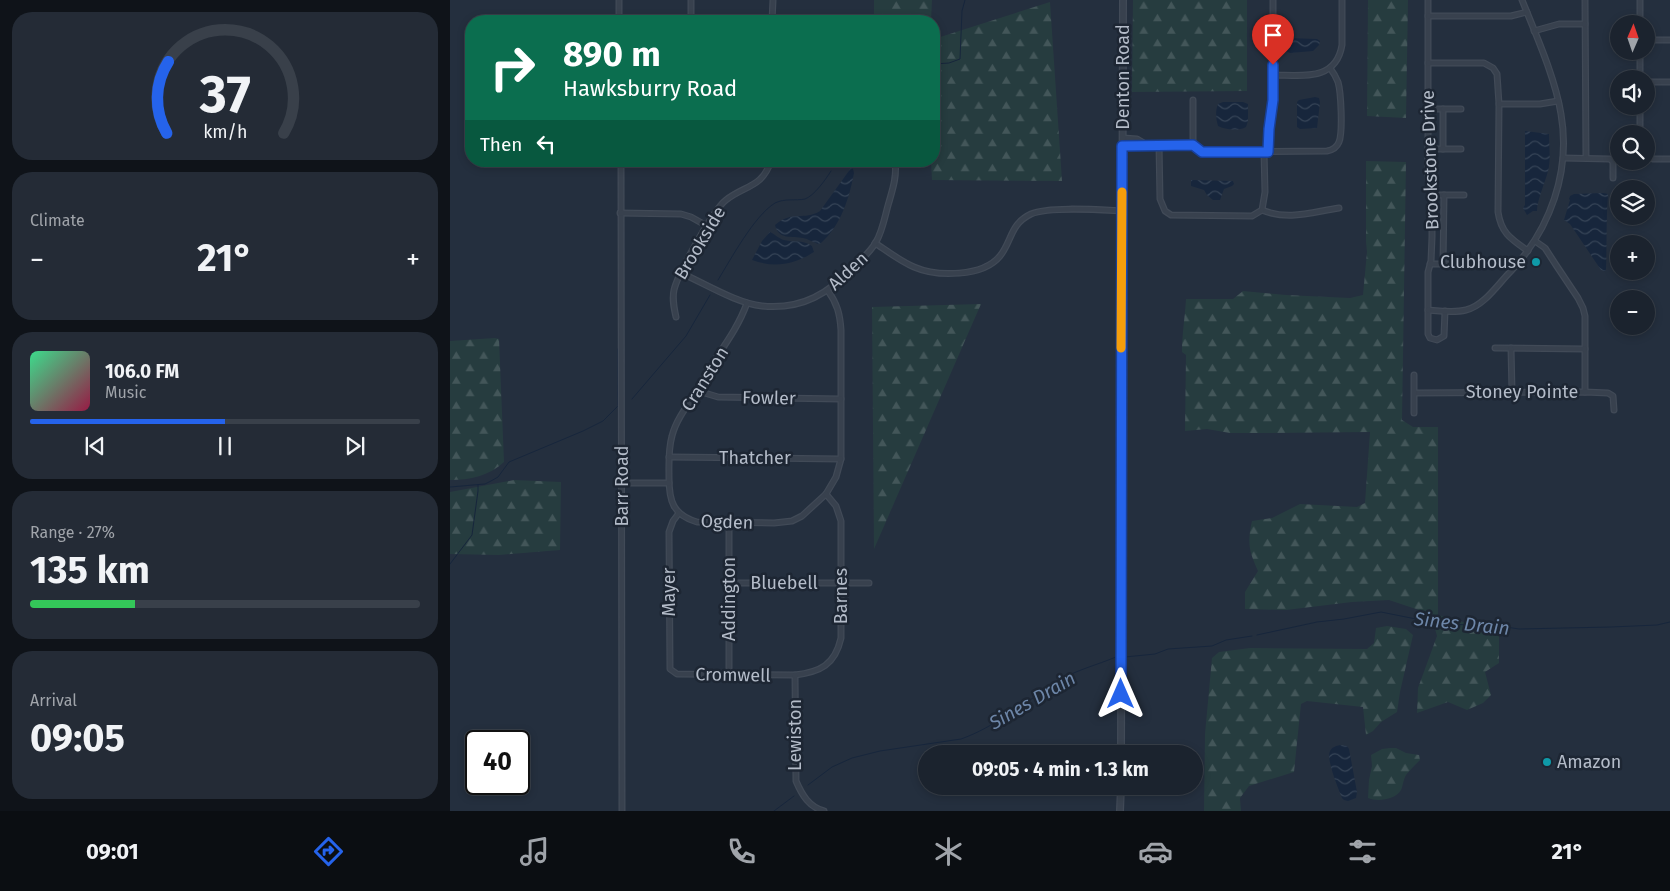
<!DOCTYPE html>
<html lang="en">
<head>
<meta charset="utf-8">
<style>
	:root { --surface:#1b232e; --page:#242b36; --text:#f1f3f6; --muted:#a0a4aa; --line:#39404a; --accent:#2563eb }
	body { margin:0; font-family:"Fira Sans",sans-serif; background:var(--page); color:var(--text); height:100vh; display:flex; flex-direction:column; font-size:19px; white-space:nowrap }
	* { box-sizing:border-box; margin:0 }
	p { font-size:16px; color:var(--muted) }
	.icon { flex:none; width:28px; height:28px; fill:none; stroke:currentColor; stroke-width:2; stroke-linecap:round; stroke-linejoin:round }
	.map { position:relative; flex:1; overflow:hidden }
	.details { display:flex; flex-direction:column; gap:12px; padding:12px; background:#0f1319; width:450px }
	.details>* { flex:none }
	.hud { position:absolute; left:15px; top:15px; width:475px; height:152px; border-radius:20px; box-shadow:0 2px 8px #0003,0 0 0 1px var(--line); background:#0b6e4f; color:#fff; overflow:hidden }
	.needle { width:32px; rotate:2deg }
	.controls { position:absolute; left:1160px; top:15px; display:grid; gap:10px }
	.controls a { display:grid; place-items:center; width:45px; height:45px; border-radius:50%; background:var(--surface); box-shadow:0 2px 8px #0003,0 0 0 1px var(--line); font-size:25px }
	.speed { position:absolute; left:15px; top:730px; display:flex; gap:10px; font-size:25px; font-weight:700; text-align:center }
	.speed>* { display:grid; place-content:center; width:65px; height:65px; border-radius:50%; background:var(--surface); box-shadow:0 2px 8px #0003,0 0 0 1px var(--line); line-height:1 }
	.speed .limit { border:2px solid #111; border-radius:8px; background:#fff; color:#111 }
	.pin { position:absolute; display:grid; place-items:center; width:42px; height:42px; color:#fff; margin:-51px -21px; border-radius:50% 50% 50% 0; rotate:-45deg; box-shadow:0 0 5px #0007 }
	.pin .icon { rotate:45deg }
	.me { position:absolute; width:55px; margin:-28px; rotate:0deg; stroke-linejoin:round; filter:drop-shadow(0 0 4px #0008) }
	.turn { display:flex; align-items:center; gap:18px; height:105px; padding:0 15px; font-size:22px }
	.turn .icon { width:65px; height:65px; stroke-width:2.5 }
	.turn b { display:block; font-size:35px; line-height:42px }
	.then { display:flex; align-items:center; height:48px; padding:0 15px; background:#0003; gap:10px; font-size:19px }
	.big { font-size:38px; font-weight:700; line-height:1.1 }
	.details .tile { flex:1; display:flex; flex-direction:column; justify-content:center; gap:8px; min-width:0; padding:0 18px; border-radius:20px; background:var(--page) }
	.details .dial { align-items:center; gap:0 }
	.dial svg { height:130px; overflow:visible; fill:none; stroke:var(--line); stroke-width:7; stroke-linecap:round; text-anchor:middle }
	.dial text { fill:var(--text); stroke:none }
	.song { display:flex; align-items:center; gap:15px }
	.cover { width:60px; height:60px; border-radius:8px; background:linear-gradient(135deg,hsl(150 70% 55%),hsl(340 70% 35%)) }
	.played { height:5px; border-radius:2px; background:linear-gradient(90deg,var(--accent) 50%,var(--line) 50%) }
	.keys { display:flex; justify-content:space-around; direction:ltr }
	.heat { display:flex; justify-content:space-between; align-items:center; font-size:28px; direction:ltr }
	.charge { height:8px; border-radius:4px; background:linear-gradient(90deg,#34c759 27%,var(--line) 0) }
	.trip { position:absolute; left:468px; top:745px; width:285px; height:50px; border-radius:25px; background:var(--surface); box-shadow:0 2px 8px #0003,0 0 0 1px var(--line); font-weight:700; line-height:50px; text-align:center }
	.menu { display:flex; height:80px; justify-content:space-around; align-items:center; background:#0b0e12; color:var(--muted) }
	.menu .icon { width:35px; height:35px }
	.menu .selected { color:var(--accent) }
	.menu b { font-size:22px; color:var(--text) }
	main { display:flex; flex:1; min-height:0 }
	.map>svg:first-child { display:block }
	.forest { fill:url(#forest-firs) }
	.water { fill:url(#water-waves) }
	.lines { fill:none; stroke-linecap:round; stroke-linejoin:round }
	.stream { stroke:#17263c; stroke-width:1 }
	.minor-casing { stroke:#414a57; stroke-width:7 }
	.tertiary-casing { stroke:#414a57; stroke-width:8 }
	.minor { stroke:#38414e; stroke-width:4.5 }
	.tertiary { stroke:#38414e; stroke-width:5.5 }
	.route-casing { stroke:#184099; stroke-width:12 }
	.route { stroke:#2563eb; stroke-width:9 }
	.slow { stroke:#f59e0b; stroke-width:9 }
	.culture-dot { fill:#0f9aa8; stroke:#1d2633; stroke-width:2 }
	.labels { text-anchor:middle; stroke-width:5; stroke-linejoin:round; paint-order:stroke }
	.street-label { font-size:18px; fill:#b4bcc9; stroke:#1d2633 }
	.poi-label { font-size:18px; fill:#b4bcc9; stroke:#1d2633; text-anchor:end }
	.water-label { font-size:19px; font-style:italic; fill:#6d86a8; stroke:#1d2633 }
</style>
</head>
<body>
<main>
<section class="details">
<div class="tile dial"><svg viewBox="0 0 100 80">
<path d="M14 69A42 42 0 1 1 86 69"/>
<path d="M14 69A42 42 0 0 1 15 25" stroke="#2563eb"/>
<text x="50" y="56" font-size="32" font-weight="700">37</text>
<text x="50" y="72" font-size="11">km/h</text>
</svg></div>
<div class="tile"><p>Climate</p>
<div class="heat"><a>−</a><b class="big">21°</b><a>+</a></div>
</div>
<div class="tile">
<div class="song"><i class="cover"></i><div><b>106.0 FM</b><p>Music</p></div></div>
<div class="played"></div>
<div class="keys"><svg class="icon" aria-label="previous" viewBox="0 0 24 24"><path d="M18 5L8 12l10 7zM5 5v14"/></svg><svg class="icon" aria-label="pause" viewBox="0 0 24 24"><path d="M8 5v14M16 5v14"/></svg><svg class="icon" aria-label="next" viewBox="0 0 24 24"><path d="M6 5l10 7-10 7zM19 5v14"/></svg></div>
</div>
<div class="tile"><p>Range · 27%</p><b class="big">135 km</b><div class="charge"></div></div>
<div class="tile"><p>Arrival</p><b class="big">09:05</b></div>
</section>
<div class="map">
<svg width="1220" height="811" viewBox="0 0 1220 811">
	<defs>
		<pattern id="forest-firs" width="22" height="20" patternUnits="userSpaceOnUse" patternTransform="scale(1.25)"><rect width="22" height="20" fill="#263c3f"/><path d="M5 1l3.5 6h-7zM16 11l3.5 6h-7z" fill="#435659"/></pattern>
		<pattern id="water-waves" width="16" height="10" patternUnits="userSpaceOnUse" patternTransform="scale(1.25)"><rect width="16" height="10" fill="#17263c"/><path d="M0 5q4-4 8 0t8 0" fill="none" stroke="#364457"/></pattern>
	</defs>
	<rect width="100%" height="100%" fill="#242f3e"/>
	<!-- forest -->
	<g class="forest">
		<polygon points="424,0 482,0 481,21 424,21"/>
		<polygon points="683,0 797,0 797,91 682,92"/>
		<polygon points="918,0 958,0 956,118 917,116"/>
		<polygon points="600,2 612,181 482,180 481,161 484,161 484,39"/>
		<path d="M916 161 956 162 952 420 963 427H988V615L1049 632V663L1035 672 1041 695 1033 703 1017 710 998 702 967 713 968 688 987 636 981 614 939 600 902 602 836 610 795 609V592L808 571C799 551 797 543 802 521L822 518 850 504 907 507 915 503 920 432 809 433H780L757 429 735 431 736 355 732 352C732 334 735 317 736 299H783L793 291 836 295 900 298 913 295 917 252 916 242Z"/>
		<polygon points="531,304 424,549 422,307"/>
		<path d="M45 338 49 339 54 462C39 476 20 480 0 480V341Z"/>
		<polygon points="64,480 111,482 110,550 49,555 0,554 0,492"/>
		<polygon points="937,626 956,629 963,635 950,692 947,712 931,722 923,731 916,735 913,707 857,701 851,704 844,772 799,786 790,798 791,811 754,811 755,734 762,658 769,652 800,648 917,649 924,643 926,628"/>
		<path d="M940 748H946L956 753 969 755 970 760C965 765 960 770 956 775 953 780 953 786 951 790 945 800 927 802 918 798L919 780 922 766 921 755 932 749Z"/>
	</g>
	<!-- water -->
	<g class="water">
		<polygon points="839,38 867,39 870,41 869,45 863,51 840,53 832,49 835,40"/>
		<polygon points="865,97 869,98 870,102 867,128 850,129 847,127 847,102 849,100"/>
		<path d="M773 102H793L798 104V121L796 127C789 131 775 130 768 126 766 119 765 111 768 104Z"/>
		<path d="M1075 131 1099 134C1099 147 1101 160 1098 171 1095 183 1087 200 1087 211H1083L1077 215 1073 208 1075 205Z"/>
		<path d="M401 168 403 169 404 173C399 199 391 225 371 243L368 244C363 242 358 239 353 238 342 236 328 240 325 225 342 210 354 221 370 211Z"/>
		<polygon points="741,180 783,181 784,184 782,186 774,189 770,200 763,200 757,195 754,190 741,186"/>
		<path d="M1153 193 1158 194C1156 219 1157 244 1156 269L1155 271 1151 270 1120 224 1114 220 1120 200 1119 199 1120 196 1124 194Z"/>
		<path d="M320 232C325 234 329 239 334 240 345 243 351 239 362 246L364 252C344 265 324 268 302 260L312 241Z"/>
		<path d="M890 745 897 746 899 749 907 792 906 798 898 801 894 800 892 798C888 788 876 759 880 751 882 747 886 746 890 745Z"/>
	</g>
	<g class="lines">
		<!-- stream -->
		<g class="stream">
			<polyline points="484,64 499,63 510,59 512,11 515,0"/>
			<polyline points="386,164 388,161"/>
			<path d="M268 280C281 259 304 216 325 203 335 198 345 201 355 199 364 196 376 179 381 171"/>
			<polyline points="168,349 168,405"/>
			<polyline points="182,399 236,336 260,295"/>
			<polyline points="0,487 35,484 41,481 48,477 59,462 133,431 153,421 169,405"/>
			<polyline points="0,564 22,535 28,491 28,485"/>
			<polyline points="807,635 867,622 894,619 931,612 991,624 1050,626 1069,629 1161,627 1207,625 1220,622"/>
			<polyline points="675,657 705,654 718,649 762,646 776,640 802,636"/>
			<path d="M358 785 382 767 402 758 430 751 511 739C543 728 579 700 608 681 626 670 647 665 666 657"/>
			<polyline points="324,811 344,796"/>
		</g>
		<defs>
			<g id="minor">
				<polyline points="169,0 169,21"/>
				<polyline points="978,0 978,179 982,195 982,237 981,261 978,272 978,334 980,338 987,340 994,336 995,311"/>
				<polyline points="1135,0 1136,158"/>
				<polyline points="1190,0 1190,24"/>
				<polyline points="978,16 1061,16 1077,12"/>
				<polyline points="241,21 241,0"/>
				<polyline points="322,21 323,0"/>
				<polyline points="1084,31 1109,24 1135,24"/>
				<polyline points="1196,40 1220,40"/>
				<path d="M978 63H1034L1043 68 1047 74 1049 104 1048 212C1051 233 1061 239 1078 251"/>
				<path d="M823 75C851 75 886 82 892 45V0"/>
				<polyline points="1190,79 1190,51"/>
				<polyline points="1196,82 1220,82"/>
				<path d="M743 100V145L752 152 877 151C883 150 887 147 889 142 893 132 891 92 888 82 886 77 883 72 880 68"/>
				<polyline points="1049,104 1090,104 1108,101"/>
				<polyline points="1190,106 1190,134"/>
				<polyline points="978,109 993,109 993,149"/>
				<polyline points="993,109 1011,109"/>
				<polyline points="697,145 743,145"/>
				<path d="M709 145 710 199 715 211 721 215 802 216 812 210C838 221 862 212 889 208"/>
				<polyline points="672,146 697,145 687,139 673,138"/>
				<polyline points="978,149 1011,149"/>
				<polyline points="819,152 819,129 823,100 823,0"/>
				<polyline points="1196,156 1203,159 1220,159"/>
				<polyline points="1113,158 1160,159 1163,162 1163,178"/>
				<polyline points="171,161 172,811"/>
				<polyline points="981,195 1014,195"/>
				<polyline points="812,210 815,192 814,152"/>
				<polyline points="170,213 231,214 241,217 257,226"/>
				<polyline points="1085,241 1095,248 1106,265 1128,298 1133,308 1135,316 1135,392"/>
				<path d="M425 243C437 251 450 261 464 267 487 277 533 277 550 256 562 241 560 224 581 214 599 206 651 210 672 211"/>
				<polyline points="980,264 1012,264"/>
				<polyline points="993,264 994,195"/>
				<path d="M231 273C256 284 286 303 312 306 353 310 379 293 406 265 413 258 421 251 426 242 433 230 435 215 439 202 443 188 447 176 445 161"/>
				<path d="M297 303C288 328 273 347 259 369 254 377 251 386 246 393 237 406 226 420 222 436 218 450 219 465 219 478 219 501 223 515 247 522L324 523 342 521 352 516 376 494 386 477 391 459V330C390 314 387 303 378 291"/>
				<path d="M978 310C990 311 1004 313 1016 310 1034 306 1048 284 1061 271 1100 229 1121 172 1111 114 1105 77 1086 35 1072 0"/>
				<path d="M226 317C224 308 222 299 224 290 228 273 263 210 276 200 295 185 312 188 321 161"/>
				<polyline points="1045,348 1135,349"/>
				<polyline points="1061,348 1062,392"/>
				<polyline points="248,391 268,397 391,399"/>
				<polyline points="965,393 1135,392 1158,393 1163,396 1164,410"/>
				<polyline points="964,413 964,375"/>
				<polyline points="219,457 391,459"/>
				<polyline points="172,483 219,483"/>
				<path d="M229 513 223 521 219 532 220 669 227 674 345 675C370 672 385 665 391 638V521L386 506 376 494"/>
				<polyline points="279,583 419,583"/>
				<polyline points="279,674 279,523"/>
				<path d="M345 675 346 781C352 795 359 807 374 811"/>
			</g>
			<g id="tertiary">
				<polyline points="671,754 673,0"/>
				<polyline points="670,811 671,786"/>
			</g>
		</defs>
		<!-- minor casing -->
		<use href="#minor" class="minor-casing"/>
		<!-- tertiary casing -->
		<use href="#tertiary" class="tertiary-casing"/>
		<!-- minor -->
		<use href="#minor" class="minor"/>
		<!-- tertiary -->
		<use href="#tertiary" class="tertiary"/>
	</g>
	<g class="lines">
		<defs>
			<polyline id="route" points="671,694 672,146 743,145 752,152 818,152 819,129 823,100 823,65"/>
		</defs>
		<!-- route casing -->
		<use href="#route" class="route-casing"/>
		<!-- route -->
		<use href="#route" class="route"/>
		<!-- slow -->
		<polyline class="slow" points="671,348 672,192"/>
	</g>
	<!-- markers -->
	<g class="culture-dot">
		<circle cx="1086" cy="262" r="5"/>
		<circle cx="1097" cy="762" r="5"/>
	</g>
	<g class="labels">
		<!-- street labels -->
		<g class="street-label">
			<text transform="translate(673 77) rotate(-90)" y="6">Denton Road</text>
			<text transform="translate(980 160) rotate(-92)" y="6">Brookstone Drive</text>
			<text transform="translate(250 243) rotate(-59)" y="6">Brookside</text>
			<text transform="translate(398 271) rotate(-43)" y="6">Alden</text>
			<text transform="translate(255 379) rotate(-58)" y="6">Cranston</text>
			<text x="1072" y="398">Stoney Pointe</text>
			<text transform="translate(319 398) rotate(1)" y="6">Fowler</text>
			<text x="305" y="464">Thatcher</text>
			<text transform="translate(172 486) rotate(-90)" y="6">Barr Road</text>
			<text transform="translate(277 522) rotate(2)" y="6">Ogden</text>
			<text x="334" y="589">Bluebell</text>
			<text transform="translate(219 592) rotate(-90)" y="6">Mayer</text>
			<text transform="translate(391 596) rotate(-90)" y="6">Barnes</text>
			<text transform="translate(279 599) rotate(-90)" y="6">Addington</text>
			<text transform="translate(283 675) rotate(1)" y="6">Cromwell</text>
			<text transform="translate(345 735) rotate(-90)" y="6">Lewiston</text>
		</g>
		<!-- poi labels -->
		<g class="poi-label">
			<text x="1076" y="268">Clubhouse</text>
			<text x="1107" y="768" text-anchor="start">Amazon</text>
		</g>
		<!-- water labels -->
		<g class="water-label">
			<text transform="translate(1012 623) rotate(6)" y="7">Sines Drain</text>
			<text transform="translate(582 700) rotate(-30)" y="7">Sines Drain</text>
		</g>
	</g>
</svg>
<div class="controls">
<a><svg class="needle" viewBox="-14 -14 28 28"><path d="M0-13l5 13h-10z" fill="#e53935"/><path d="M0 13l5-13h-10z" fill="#a0a4aa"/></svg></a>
<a><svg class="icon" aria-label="sound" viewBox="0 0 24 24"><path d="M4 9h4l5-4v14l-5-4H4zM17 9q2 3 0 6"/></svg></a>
<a><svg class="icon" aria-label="search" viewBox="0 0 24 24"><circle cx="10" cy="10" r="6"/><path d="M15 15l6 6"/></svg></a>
<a><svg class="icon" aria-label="layers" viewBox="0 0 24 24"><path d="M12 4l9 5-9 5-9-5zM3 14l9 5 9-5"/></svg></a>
<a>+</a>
<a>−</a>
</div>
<div class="speed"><div class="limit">40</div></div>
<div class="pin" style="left:823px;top:65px;background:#d93025"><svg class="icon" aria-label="arrive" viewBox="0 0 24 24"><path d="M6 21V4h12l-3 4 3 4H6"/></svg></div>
<svg class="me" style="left:671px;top:694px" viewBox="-20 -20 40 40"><path d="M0-17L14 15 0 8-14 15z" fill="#2563eb" stroke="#fff" stroke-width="4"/></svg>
<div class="trip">09:05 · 4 min · 1.3 km</div>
<div class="hud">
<div class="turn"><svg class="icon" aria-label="right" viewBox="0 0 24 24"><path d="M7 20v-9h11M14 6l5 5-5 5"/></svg><div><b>890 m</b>Hawksburry Road</div></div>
<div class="then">Then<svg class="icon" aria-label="left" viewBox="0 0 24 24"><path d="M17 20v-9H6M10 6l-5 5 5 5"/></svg></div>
</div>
</div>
</main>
<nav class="menu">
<b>09:01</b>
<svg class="icon selected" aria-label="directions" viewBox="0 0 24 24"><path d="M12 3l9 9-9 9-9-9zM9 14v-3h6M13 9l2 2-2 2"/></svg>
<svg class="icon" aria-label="music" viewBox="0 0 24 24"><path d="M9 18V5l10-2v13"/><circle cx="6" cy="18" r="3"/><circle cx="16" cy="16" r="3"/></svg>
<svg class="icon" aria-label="phone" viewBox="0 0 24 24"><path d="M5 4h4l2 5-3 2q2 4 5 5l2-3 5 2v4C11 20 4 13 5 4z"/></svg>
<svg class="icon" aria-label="climate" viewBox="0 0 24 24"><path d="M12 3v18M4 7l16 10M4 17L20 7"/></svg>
<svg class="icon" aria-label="car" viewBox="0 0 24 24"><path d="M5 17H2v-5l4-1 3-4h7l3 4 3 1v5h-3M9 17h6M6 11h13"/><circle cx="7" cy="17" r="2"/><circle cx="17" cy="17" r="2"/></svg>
<svg class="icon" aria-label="filters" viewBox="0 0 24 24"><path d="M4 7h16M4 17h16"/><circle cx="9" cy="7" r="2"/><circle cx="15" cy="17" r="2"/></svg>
<b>21°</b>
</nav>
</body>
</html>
